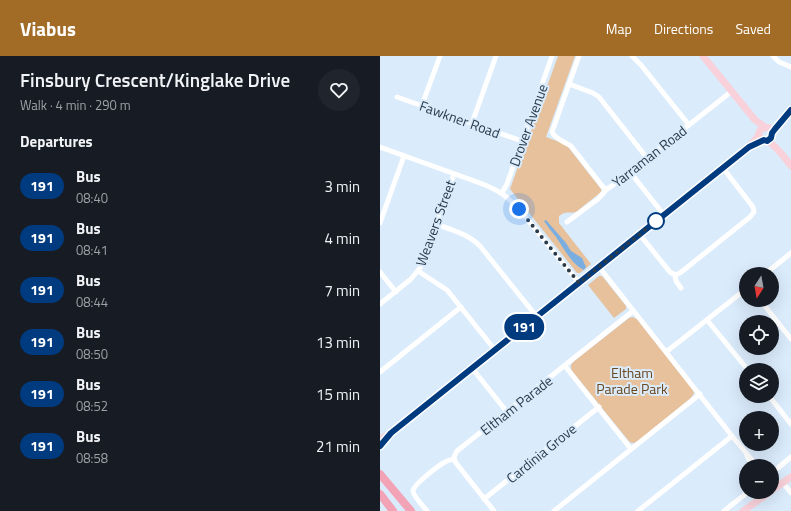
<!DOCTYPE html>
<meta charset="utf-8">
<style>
body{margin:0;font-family:"Titillium Web",sans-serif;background:#20242c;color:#f1f3f6;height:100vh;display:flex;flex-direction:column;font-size:15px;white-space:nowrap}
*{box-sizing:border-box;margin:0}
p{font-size:13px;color:#9ea1a6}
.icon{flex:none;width:22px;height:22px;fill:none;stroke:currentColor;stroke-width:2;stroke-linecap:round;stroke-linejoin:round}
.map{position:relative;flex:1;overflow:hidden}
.details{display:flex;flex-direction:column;background:#171b24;width:380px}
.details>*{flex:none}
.badge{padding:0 8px;border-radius:13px;font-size:14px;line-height:26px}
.needle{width:26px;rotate:191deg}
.buttons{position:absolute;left:359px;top:211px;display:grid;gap:8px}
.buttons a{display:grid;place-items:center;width:40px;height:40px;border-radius:50%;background:#171b24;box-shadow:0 4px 16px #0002;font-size:20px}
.you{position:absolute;width:20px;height:20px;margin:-10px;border:3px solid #fff;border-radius:50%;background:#1a73e8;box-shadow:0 0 0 6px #1a73e833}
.map>.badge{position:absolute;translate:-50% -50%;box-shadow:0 0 0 2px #fff}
h2{padding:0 20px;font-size:15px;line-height:36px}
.round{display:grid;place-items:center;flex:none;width:42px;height:42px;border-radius:21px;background:#20242c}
.summary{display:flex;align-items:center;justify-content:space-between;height:68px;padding:0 20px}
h1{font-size:19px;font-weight:600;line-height:30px}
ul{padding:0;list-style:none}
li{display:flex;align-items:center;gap:12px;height:52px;padding:0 20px}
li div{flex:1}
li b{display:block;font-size:15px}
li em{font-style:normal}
li .badge{min-width:44px;font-weight:700;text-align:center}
header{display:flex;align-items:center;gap:24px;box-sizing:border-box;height:56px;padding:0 20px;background:#a26b26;color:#fff}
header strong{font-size:19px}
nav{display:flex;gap:22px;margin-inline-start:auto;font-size:14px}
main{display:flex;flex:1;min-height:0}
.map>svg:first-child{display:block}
.green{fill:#e6c19b}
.water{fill:#7aaee0}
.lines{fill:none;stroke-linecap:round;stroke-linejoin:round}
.street{stroke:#fff;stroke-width:5}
.secondary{stroke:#f8d1da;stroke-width:7}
.primary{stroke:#f2a3b6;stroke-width:8}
.line-casing{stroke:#fff;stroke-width:9}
.line{stroke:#003b80;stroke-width:6}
.walk{stroke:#2a3b4c;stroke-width:4;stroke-dasharray:0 7.2}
.stop-dot{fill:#fff;stroke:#003b80;stroke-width:2}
.labels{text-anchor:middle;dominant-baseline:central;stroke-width:4;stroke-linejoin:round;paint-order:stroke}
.street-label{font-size:14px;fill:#2a3b4c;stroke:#daebfb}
.park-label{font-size:14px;fill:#6a471f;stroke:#daebfb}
</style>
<header>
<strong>Viabus</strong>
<nav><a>Map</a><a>Directions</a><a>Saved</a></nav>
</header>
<main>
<section class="details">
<div class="summary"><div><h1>Finsbury Crescent/Kinglake Drive</h1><p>Walk · 4 min · 290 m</p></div><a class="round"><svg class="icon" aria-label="heart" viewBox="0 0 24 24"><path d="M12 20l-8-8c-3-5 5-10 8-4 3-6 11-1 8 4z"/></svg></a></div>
<h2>Departures</h2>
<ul>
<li><span class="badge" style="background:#003b80;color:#fff">191</span><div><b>Bus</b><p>08:40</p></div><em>3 min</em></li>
<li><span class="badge" style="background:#003b80;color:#fff">191</span><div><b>Bus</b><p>08:41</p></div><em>4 min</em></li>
<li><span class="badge" style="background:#003b80;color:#fff">191</span><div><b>Bus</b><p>08:44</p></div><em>7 min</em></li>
<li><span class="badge" style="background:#003b80;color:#fff">191</span><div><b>Bus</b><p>08:50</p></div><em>13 min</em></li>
<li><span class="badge" style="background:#003b80;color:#fff">191</span><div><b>Bus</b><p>08:52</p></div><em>15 min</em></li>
<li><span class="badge" style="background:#003b80;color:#fff">191</span><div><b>Bus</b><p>08:58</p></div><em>21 min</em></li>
</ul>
</section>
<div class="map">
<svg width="411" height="455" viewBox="0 0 411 455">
<rect width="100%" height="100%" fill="#daebfb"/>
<g class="green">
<path d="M 178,0 L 195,0 L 166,81 L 182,87 L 188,91 L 221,133 L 221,136 L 196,156 C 188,158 187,154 179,160 L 179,167 L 211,208 L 200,217 L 197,217 L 130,133 Z"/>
<path d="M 219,220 L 222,220 L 246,250 L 246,253 L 234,262 L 208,229 Z"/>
<path d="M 252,261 L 257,263 L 313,334 L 314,337 L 311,342 L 257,386 C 253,388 250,387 248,384 L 192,315 C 190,311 191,309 193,306 L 249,262 Z"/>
</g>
<path class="water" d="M 166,164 L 186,187 L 191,195 L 202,202 L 206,211 L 204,214 C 192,209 183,191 176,181 C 172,176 168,171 164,165 Z"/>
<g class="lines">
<g class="street">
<path d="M 199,0 L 172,76 C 175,83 185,86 191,90 L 223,131 L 227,133"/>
<path d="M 252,0 L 261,9 L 309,69"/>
<path d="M 393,0 L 399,6 L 411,11"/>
<path d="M 189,28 L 213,37 L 219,41 L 267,102"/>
<path d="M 17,41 L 142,85"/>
<path d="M 42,49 L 60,0"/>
<path d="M 92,67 L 116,0"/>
<path d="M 0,91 L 100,127 C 118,134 126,139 139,153 L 199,227"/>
<path d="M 250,116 L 284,159"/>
<path d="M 122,137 L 127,128 L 172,0"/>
<path d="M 187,166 L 218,143 L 227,133 L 229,132 L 352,35"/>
<path d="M 0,167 L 24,100"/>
<path d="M 56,168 C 72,174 88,178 100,190 L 157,261"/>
<path d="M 260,179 L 290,216 L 295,219 L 300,217 L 370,161 L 374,156 L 373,151 L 343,112"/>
<path d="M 219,211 L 352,380 L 377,410"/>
<path d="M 38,215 L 67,234 L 115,294"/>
<path d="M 0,216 L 16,236"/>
<path d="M 385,218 L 411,197"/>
<path d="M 295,219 L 296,225 L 301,232"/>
<path d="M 380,244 L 411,283"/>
<path d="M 0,248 L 31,223 L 40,212 L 74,118"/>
<path d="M 327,264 L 368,314"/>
<path d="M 286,296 L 366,233"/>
<path d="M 185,310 L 251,393"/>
<path d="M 92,312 L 127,356"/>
<path d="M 0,316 L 81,251"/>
<path d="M 389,340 L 411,368"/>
<path d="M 367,400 L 372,410"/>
<path d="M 392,417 L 411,401"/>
<path d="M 403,427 L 411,437"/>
<path d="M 104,443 L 219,351"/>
<path d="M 47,455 C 44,451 33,440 33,435 C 33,429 59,409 65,406 C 68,404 71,404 74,403"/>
<path d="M 114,455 L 76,407 C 73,402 74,400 77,395 L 253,255"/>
<path d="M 174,455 L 320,338"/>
<path d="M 258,455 L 352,380"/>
<path d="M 344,455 L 368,436"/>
</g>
<g class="secondary">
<path d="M 323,0 L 375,64 L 385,71"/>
<path d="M 392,77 L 411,55"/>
<path d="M 387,85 L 391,82 L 392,77 L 390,72 C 383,70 375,76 380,82 C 383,85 388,85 392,88 C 399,94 405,102 411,110"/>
<path d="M 0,383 L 11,377 L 365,95 L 369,91 L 379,79"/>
<path d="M 0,390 L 8,381"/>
<path d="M 392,434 L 411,421"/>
<path d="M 363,455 L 390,436"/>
</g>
<g class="primary">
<path d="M 0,418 L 31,455"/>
<path d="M 0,438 L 13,455"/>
</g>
</g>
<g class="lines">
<defs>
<path id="line" d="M 0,390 L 11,377 L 369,91 L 384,84 L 387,85 L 391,82 L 392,77 L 395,73 L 411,54"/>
</defs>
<use href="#line" class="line-casing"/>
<use href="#line" class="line"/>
<path class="walk" d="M 139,153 L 199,227 L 276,165"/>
</g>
<circle class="stop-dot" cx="276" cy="165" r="8"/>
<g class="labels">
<g class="street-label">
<text transform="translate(80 63) rotate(20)">Fawkner Road</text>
<text transform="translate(148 69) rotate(-70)">Drover Avenue</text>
<text transform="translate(269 100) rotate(-38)">Yarraman Road</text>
<text transform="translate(55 167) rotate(-70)">Weavers Street</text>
<text transform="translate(136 349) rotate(-38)">Eltham Parade</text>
<text transform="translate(161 397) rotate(-39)">Cardinia Grove</text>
</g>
<g class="park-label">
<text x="252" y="316">Eltham<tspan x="252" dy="16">Parade Park</tspan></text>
</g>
</g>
</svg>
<div class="buttons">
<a><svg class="needle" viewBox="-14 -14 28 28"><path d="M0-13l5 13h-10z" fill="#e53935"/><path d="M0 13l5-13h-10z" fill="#9ea1a6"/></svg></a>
<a><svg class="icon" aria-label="locate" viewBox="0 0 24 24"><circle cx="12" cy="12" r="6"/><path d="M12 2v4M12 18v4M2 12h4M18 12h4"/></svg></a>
<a><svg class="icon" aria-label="layers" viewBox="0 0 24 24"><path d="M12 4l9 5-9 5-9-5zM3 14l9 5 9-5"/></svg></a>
<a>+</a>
<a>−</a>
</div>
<div class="you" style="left:139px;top:153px"></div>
<b class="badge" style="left:144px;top:271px;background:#003b80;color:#fff">191</b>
</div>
</main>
